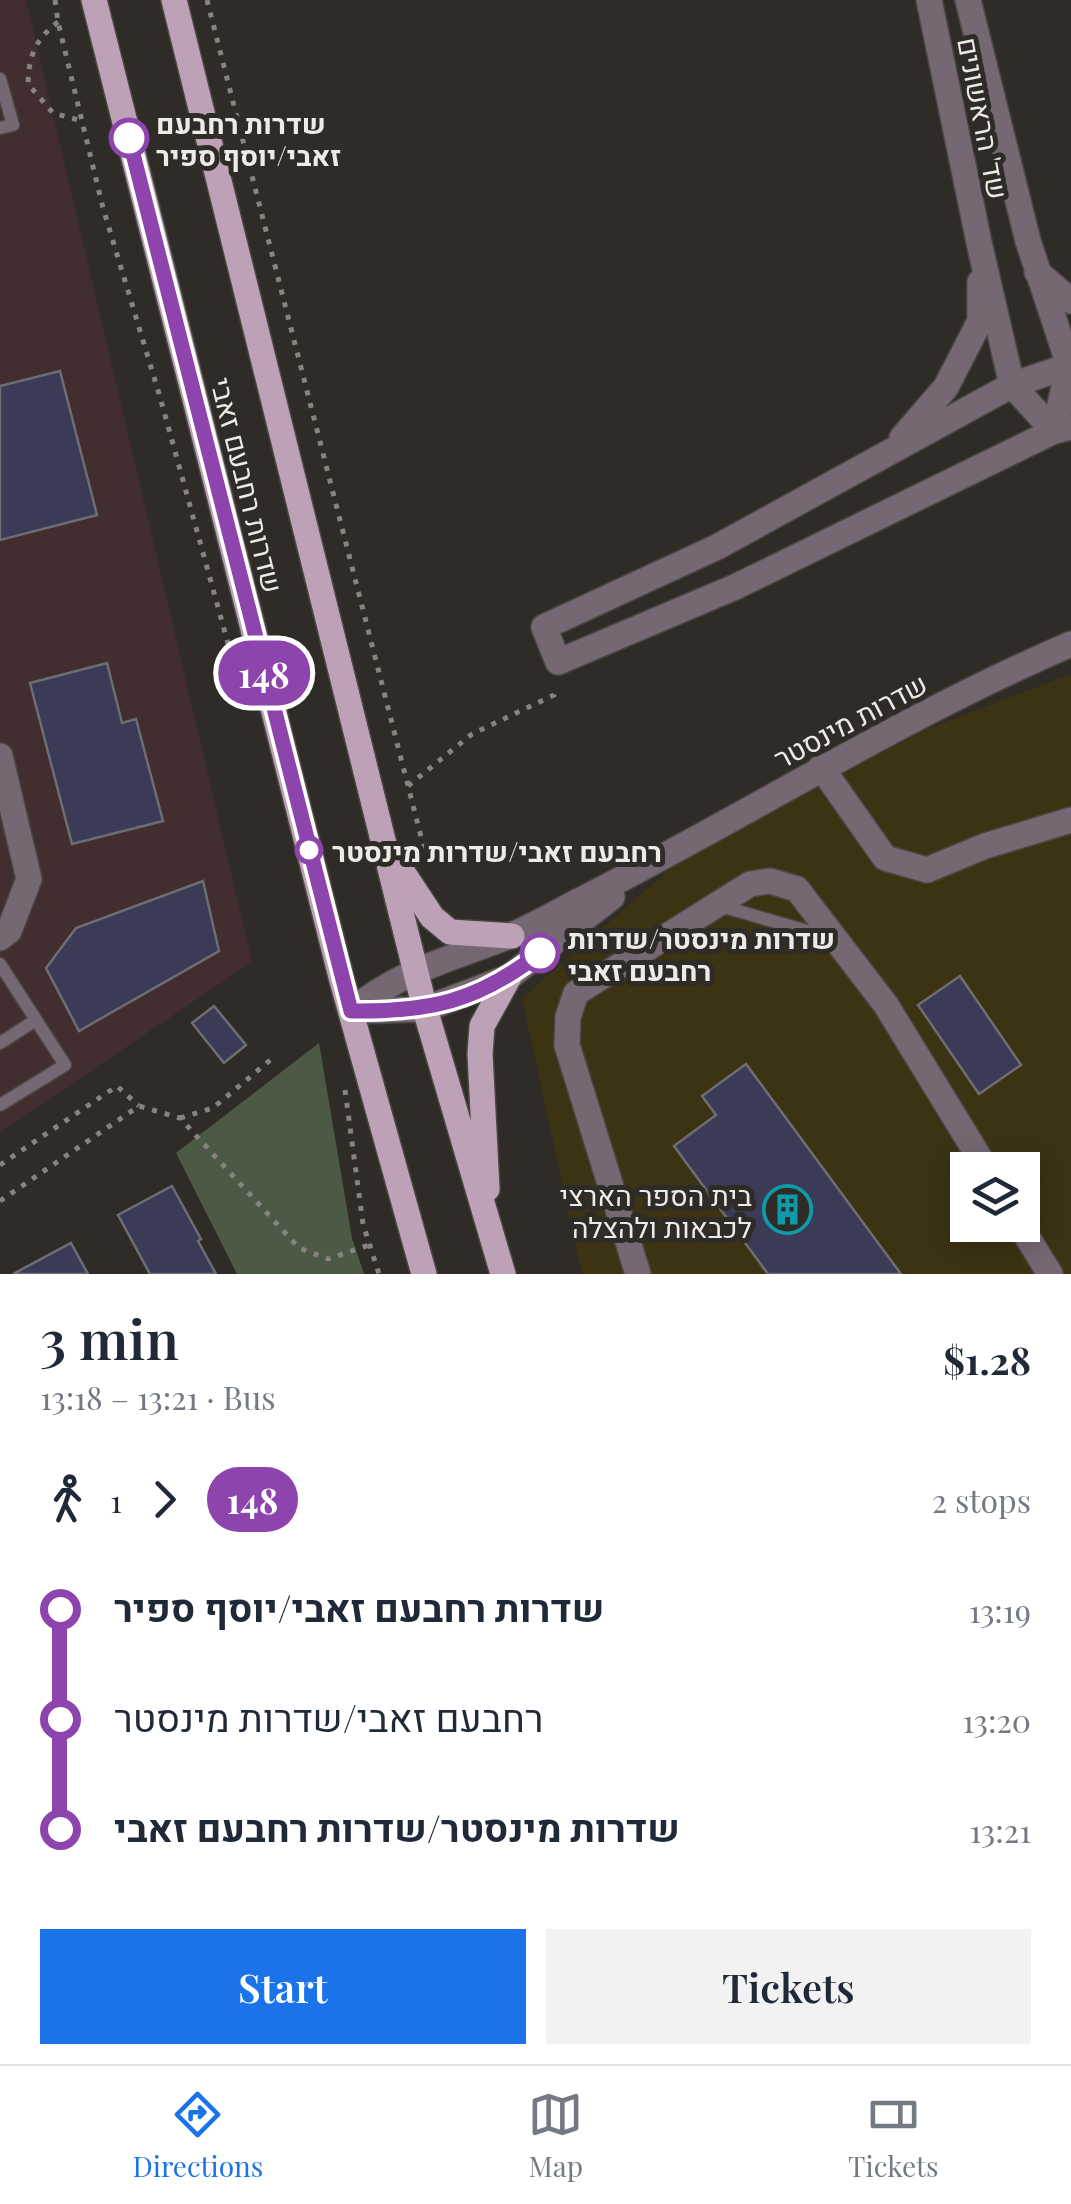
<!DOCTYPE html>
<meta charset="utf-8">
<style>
body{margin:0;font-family:"Playfair Display",Heebo,serif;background:#f2f2f3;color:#1f2937;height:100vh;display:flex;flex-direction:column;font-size:38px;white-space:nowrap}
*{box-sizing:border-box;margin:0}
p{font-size:32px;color:#747a83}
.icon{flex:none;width:55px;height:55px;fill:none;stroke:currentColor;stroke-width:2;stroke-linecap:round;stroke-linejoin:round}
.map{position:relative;height:1274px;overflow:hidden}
.side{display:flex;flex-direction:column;background:#fff;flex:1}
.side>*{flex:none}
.badge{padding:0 20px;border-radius:32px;font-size:35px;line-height:65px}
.controls{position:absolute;left:950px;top:1152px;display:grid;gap:20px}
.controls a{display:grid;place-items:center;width:90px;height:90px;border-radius:0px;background:#fff;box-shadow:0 5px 25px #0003;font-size:50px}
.map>.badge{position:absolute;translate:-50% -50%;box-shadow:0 0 0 5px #fff}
.legs{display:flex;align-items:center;gap:15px;height:110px;padding:0 40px;font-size:32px}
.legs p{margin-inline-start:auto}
.headline{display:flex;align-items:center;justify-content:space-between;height:170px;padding:0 40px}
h1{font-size:55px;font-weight:600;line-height:75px}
.cta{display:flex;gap:20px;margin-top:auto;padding:20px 40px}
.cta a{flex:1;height:115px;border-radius:0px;background:#1a73e8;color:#fff;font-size:40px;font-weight:600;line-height:115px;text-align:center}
.cta a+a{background:#f2f2f3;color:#1f2937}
ul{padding:0 40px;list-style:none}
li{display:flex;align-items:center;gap:35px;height:110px;font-size:38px}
li i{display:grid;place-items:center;width:15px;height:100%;margin:0 12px;background:currentColor}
li i::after{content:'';width:25px;height:25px;margin:-12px;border:8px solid;border-radius:50%;background:#fff}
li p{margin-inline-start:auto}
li:first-child i{background:linear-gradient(#0000 50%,currentColor 0)}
li:last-child i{background:linear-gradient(currentColor 50%,#0000 0)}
.tab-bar{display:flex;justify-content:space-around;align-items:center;height:140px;border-top:2px solid #e0e1e3;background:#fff;font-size:28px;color:#747a83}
.tab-bar a{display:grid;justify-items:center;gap:5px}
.tab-bar .selected{color:#1a73e8}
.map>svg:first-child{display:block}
.industrial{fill:#422e2e}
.green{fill:#4c5944}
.sand{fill:#3c3313;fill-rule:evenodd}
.building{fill:#3b3b57;stroke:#6d6d73;stroke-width:2.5}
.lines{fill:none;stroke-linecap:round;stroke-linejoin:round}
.service-casing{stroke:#4a4743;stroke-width:15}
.minor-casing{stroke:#4a4743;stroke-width:28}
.tertiary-casing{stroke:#4a4743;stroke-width:28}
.primary-casing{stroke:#4a4743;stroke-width:28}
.path{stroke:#868380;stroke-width:5;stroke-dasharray:5 8;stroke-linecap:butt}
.service{stroke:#756872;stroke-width:12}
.minor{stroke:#756872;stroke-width:25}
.tertiary{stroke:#756872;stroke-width:25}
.primary{stroke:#bda2b7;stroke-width:25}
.line-1-casing{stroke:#fff;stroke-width:22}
.line-1{stroke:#8e44ad;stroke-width:15}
.stop-1-dot{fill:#fff;stroke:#8e44ad;stroke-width:5}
.labels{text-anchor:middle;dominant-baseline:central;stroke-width:10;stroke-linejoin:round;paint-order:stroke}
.street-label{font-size:28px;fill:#edebe8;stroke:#2f2c28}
.stop-label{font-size:28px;font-weight:bold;fill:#edebe8;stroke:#2f2c28;text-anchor:start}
.poi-label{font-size:28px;fill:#edebe8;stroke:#2f2c28;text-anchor:end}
</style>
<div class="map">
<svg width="1071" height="1274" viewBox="0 0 1071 1274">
<rect width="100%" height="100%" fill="#2f2c28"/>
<path class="industrial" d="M 0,0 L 26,0 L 252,962 L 0,1132 Z"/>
<path class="green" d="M 319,1043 L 352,1238 L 364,1274 L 237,1274 L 176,1153 Z"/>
<path class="sand" d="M 1071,674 L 1071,1274 L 582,1274 L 522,998 L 684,857 L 925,730 ZM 968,1170 L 1022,1170 L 1022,1225 L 968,1225 Z"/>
<g class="building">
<path d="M 60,371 L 97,515 L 0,540 L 0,386 Z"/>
<path d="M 107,663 L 122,723 L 136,719 L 163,821 L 72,844 L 30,683 Z"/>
<path d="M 203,881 L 219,951 L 79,1031 L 46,968 L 76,928 Z"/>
<path d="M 960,976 L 1021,1065 L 979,1094 L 918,1005 Z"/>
<path d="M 214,1006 L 246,1045 L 224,1063 L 192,1023 Z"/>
<path d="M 746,1064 L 901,1274 L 768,1274 L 674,1146 L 716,1115 L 702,1096 Z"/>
<path d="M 172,1186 L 201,1239 L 198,1241 L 216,1274 L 150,1274 L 118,1215 Z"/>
<path d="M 71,1243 L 88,1274 L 13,1274 Z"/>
</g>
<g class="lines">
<defs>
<g id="service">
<path d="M 0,79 L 13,125 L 0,128"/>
<path d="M 717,905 L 828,937"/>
<path d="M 0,964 L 65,1065 L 0,1105"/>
<path d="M 0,1043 L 36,1020"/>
</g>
<g id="minor">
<path d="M 929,0 L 980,247 L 1012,385 L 1054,431"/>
<path d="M 968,0 L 1028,241 L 1069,365 L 1054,431"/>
<path d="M 1037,272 L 1071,301"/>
<path d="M 1071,365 L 1012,385 L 717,547 L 544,627 L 558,662 L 735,587 L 1054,431 L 1071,427"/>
<path d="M 902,438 L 946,387 L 980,321 L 980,282"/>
<path d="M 0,756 L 29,879 L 9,931 L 0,938"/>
<path d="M 821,767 L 885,858 L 927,870 L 985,846 L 1071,820"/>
<path d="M 1020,1225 L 1050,1274"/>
<path d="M 638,1274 L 567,1045 L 568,1017 L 576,993 L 750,884 L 770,881 L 797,889 L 886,1005 L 987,1170"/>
</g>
<g id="tertiary">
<path d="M 351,1011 C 402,970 448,960 507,937 C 533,927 557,912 581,900 C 746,816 901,717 1071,644"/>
<path d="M 351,1011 L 425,1009 L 509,977 L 612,897"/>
</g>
<g id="primary">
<path d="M 94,0 L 341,977 L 424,1274"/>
<path d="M 174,0 L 425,1009 L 503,1274"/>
<path d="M 399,867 L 432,917 L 450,932 L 512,936"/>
<path d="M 487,1189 L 480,1054 L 482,1026 L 509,977"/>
</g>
</defs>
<use href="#service" class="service-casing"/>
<use href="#minor" class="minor-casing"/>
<use href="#tertiary" class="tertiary-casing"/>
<use href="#primary" class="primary-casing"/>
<g class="path">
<path d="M 55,0 L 58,22 L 103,208 L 160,397 L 240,687"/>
<path d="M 207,0 L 428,864"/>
<path d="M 58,22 C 35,40 29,55 28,84 L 53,113 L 82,121"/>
<path d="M 408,786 L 472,734 L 554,695 L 555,687"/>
<path d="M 345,1090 L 363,1224 L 379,1274"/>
<path d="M 180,1118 L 213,1108 L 275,1056"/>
<path d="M 0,1165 L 117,1086 L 139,1106"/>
<path d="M 0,1201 L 139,1106 L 180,1118 L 299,1248 L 328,1259 L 369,1245"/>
</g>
<use href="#service" class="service"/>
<use href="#minor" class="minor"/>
<use href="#tertiary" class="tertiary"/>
<use href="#primary" class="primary"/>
</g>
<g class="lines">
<defs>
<path id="line-1" d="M 129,138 L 351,1011 C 429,1012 477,1002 540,953"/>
</defs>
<use href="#line-1" class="line-1-casing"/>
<use href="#line-1" class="line-1"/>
</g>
<defs>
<symbol id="building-ring" viewBox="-11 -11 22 22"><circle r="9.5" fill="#2f2c28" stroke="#0f9aa8" stroke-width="1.5"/><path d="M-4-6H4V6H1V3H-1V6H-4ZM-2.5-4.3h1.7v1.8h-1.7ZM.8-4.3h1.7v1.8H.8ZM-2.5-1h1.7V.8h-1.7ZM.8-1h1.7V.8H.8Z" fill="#0f9aa8"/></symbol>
</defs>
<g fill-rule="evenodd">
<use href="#building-ring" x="760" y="1182" width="55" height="55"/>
</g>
<g class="stop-1-dot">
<circle cx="129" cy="138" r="18"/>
<circle cx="309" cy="850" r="12"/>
<circle cx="540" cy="953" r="18"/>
</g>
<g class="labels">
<g class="street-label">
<text transform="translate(984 118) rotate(79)">שד' הראשונים</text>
<text transform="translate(248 485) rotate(76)">שדרות רחבעם זאבי</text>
<text transform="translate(850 720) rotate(-28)">שדרות מינסטר</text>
</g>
<g class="stop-label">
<text x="156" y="122">שדרות רחבעם<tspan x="156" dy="32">זאבי/יוסף ספיר</tspan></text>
<text x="332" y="850">רחבעם זאבי/שדרות מינסטר</text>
<text x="568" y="937">שדרות מינסטר/שדרות<tspan x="568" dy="32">רחבעם זאבי</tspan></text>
</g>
<g class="poi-label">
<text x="752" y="1194">בית הספר הארצי<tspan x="752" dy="32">לכבאות ולהצלה</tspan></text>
</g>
</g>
</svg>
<div class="controls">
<a><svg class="icon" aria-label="layers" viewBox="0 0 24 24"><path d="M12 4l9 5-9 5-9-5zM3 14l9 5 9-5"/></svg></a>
</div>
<b class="badge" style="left:264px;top:673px;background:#8e44ad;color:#fff">148</b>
</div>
<section class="side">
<div class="headline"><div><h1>3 min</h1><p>13:18 – 13:21 · Bus</p></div><b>$1.28</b></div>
<div class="legs"><svg class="icon" aria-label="walk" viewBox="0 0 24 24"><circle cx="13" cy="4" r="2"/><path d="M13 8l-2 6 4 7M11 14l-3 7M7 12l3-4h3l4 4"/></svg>1<svg class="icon" aria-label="forward" viewBox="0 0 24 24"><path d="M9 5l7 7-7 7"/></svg><b class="badge" style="background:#8e44ad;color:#fff">148</b><p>2 stops</p></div>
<ul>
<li><i style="color:#8e44ad"></i><b>שדרות רחבעם זאבי/יוסף ספיר</b><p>13:19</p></li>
<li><i style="color:#8e44ad"></i><span>רחבעם זאבי/שדרות מינסטר</span><p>13:20</p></li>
<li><i style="color:#8e44ad"></i><b>שדרות מינסטר/שדרות רחבעם זאבי</b><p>13:21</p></li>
</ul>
<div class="cta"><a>Start</a><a>Tickets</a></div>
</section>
<nav class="tab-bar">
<a class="selected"><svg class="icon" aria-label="directions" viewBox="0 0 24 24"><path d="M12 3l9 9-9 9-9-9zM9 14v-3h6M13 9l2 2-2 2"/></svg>Directions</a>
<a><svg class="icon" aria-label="map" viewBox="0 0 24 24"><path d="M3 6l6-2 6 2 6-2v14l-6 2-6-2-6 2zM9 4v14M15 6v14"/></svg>Map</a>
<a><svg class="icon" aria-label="tickets" viewBox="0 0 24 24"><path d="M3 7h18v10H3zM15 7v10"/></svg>Tickets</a>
</nav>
